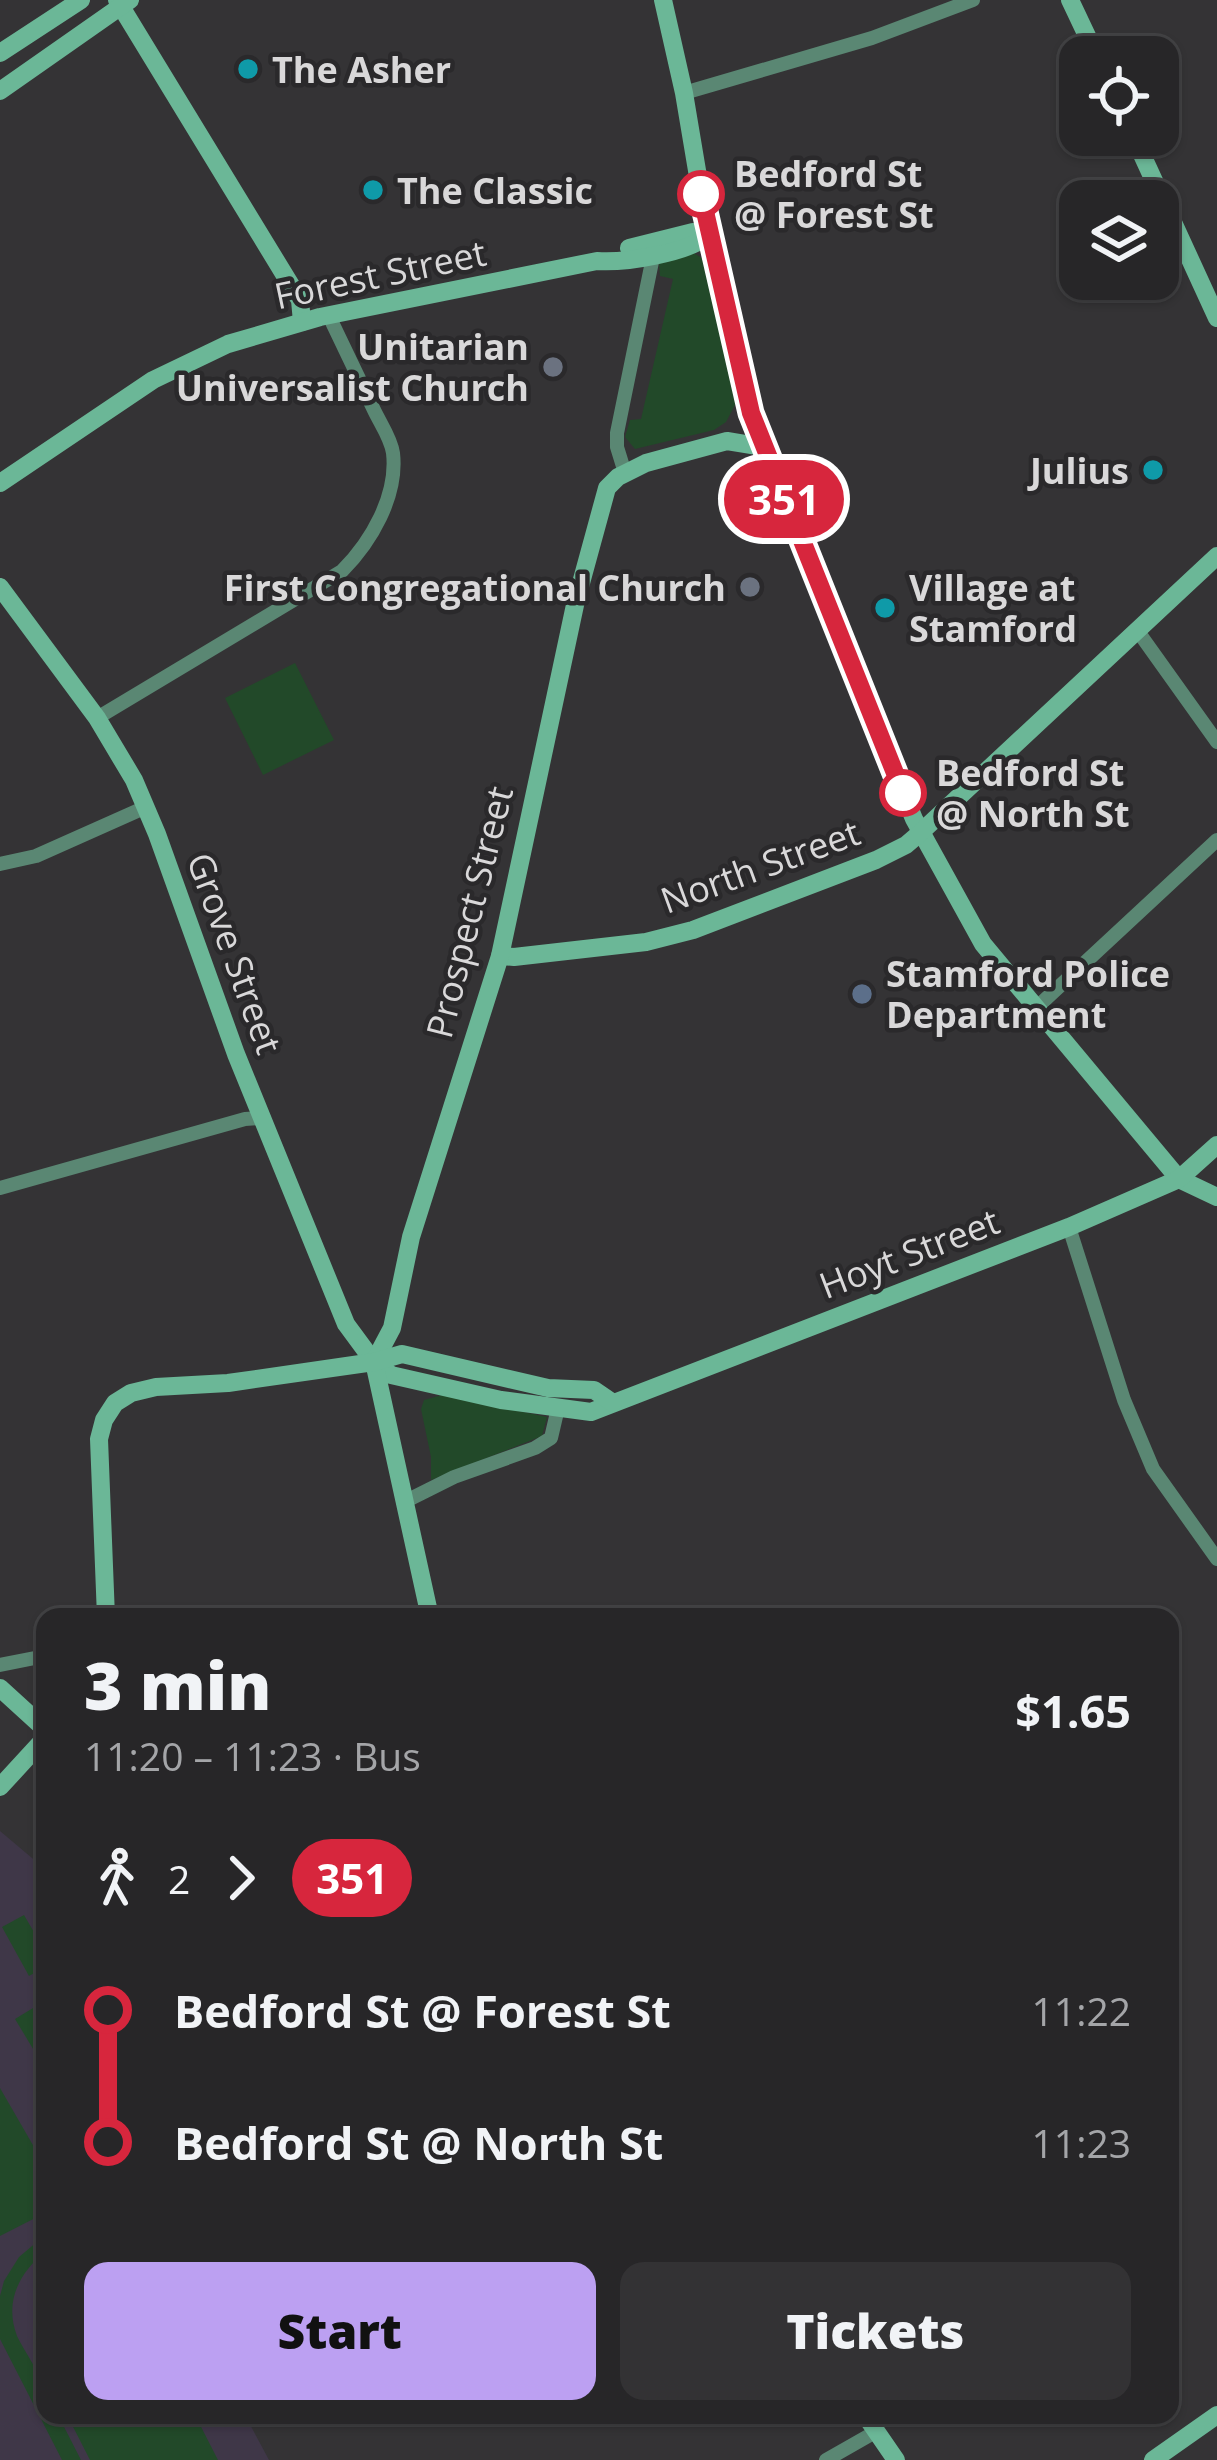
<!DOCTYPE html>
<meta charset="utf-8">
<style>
body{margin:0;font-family:"Open Sans",sans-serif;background:#333234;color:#f1f3f6;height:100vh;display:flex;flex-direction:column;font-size:45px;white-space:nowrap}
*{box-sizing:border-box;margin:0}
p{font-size:39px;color:#a4a5a8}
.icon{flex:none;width:66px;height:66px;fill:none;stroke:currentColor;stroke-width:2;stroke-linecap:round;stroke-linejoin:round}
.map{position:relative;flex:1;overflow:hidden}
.side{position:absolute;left:36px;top:1608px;width:1143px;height:816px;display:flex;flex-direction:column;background:#272628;border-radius:24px;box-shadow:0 3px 9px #0004,0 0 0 3px #434345}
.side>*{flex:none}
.badge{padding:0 24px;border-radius:39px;font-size:42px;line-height:78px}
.tools{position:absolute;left:1059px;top:36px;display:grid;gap:24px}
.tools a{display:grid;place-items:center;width:120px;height:120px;border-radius:24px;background:#272628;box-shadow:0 3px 9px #0004,0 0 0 3px #434345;font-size:60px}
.map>.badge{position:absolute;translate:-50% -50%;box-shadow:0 0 0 6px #fff}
.legs{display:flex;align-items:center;gap:18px;height:132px;padding:0 48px;font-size:39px}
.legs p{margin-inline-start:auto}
.summary{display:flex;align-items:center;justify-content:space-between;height:204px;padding:0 48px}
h1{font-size:66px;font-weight:800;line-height:90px}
.action{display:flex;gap:24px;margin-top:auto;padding:24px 48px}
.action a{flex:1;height:138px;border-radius:24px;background:#bca0f2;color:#111;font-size:48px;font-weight:800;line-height:138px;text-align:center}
.action a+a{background:#333234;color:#f1f3f6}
ul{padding:0 48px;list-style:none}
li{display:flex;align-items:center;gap:42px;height:132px;font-size:45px}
li i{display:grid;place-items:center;width:18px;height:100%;margin:0 15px;background:currentColor}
li i::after{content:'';width:30px;height:30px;margin:-15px;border:9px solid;border-radius:50%;background:#272628}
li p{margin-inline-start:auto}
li:first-child i{background:linear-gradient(#0000 50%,currentColor 0)}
li:last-child i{background:linear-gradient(currentColor 50%,#0000 0)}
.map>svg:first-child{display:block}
.education{fill:#3f3748}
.green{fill:#224929}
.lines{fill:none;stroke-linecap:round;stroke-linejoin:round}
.street{stroke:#5a8773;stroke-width:14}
.secondary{stroke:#6bb797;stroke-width:18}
.line-1-casing{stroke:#fff;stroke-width:27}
.line-1{stroke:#d7263d;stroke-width:18}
.culture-dot{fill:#0f9aa8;stroke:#2a292b;stroke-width:4.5}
.stop-1-dot{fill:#fff;stroke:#d7263d;stroke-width:6}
.worship-dot{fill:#6b7280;stroke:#2a292b;stroke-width:4.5}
.service-dot{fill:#5c6f8a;stroke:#2a292b;stroke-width:4.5}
.labels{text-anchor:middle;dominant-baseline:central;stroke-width:9;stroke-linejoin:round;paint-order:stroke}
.poi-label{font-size:36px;font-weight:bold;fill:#d9d8d9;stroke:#2a292b;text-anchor:start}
.stop-label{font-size:36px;font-weight:bold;fill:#d9d8d9;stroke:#2a292b;text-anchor:start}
.street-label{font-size:36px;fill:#d9d8d9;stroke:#2a292b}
</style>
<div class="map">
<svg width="1217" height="2460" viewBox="0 0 1217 2460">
<rect width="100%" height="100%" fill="#343335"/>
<path class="education" d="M 0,1831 L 45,1869 L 45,2415 L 245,2415 L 269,2460 L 0,2460 Z"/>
<g class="green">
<path d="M 692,252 L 702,258 L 736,403 L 726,422 L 714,430 L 635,449 L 625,437 L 630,420 L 641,419 L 673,279 L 660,276 L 659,264 L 666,257 Z"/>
<path d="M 295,663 L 334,740 L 263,775 L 225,698 Z"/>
<path d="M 442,1395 L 547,1417 L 542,1436 L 431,1480 L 431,1457 L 421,1409 L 424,1400 Z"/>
<path d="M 24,1915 L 45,1951 L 45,1967 L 29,1976 L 2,1927 Z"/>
<path d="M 38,2005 L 45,2017 L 44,2067 L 15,2019 Z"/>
<path d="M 0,2088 L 45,2166 L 45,2213 L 0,2236 Z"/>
<path d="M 45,2239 L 45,2252 C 19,2273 4,2302 17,2336 C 25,2353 38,2369 44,2387 C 46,2395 45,2406 45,2415 L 58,2415 L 81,2460 L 62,2460 L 0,2339 L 0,2296 L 4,2281 L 19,2257 L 38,2241 Z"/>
<path d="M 67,2415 L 195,2415 L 218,2460 L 90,2460 Z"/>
</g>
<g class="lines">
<g class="street">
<path d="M 684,93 L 872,38 L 973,0"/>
<path d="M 625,473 L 617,447 L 617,433 L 654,252"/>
<path d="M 1137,630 L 1217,742"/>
<path d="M 97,718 L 342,571 C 371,542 398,496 393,453 C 391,438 380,423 374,410 C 359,378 344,347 329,316"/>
<path d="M 0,864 L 36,856 L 146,807"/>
<path d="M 1035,1009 L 1217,840"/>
<path d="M 0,1188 L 245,1119 L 262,1118"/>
<path d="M 1069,1227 L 1124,1400 L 1153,1469 L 1217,1559"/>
<path d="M 404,1502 L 454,1477 L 535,1448 L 551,1438 L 558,1408"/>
<path d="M 0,1665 L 45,1656"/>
<path d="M 826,2460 L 877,2431"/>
</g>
<g class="secondary">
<path d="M 117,0 L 295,292 L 300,300 L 302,322"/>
<path d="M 663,0 L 684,93 L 708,236 L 751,413 L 914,819 L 983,944 L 1179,1179 L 1217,1197"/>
<path d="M 1070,0 L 1097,57"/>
<path d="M 0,53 L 81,0"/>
<path d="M 0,91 L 130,0"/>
<path d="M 1133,135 L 1217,318"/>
<path d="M 629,248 L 693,232 L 708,236"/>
<path d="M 0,483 L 153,380 L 228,344 L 320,317 L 597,261 C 626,263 686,253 708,236"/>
<path d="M 0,587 L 97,718 L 134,780 L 157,834 L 236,1054 L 346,1324 L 374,1362 L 391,1375 L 501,1400 L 591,1412 L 1069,1227 L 1179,1179 L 1217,1145"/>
<path d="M 500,956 L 514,957 L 646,942 L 693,930 L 876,860 L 906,845 L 920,833 L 1217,556"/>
<path d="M 374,1362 L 392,1328 L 411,1237 L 500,956 L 575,605 L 607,488 L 618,477 L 646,463 L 727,441 L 764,447"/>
<path d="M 374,1362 L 430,1617"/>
<path d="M 106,1617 L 99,1439 L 104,1420 L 115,1403 L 131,1393 L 156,1387 L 228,1383 L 374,1362 L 402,1354 L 548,1388 L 594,1390 L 613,1403"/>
<path d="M 0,1688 L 45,1729"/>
<path d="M 0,1787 L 45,1738"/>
<path d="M 865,2415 L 896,2460"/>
<path d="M 1153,2460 L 1217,2415"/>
</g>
</g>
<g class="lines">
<defs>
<path id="line-1" d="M 701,194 L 751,413 L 903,793"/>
</defs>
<use href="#line-1" class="line-1-casing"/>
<use href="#line-1" class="line-1"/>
</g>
<g class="culture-dot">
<circle cx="248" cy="69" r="12"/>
<circle cx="373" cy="190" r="12"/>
<circle cx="1153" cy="470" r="12"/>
<circle cx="885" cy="608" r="12"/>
</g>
<g class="stop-1-dot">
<circle cx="701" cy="194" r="21"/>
<circle cx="903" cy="793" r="21"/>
</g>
<g class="worship-dot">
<circle cx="553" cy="367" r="12"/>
<circle cx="750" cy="587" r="12"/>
</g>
<circle class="service-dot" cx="862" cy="994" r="12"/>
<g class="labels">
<g class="poi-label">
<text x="272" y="69">The Asher</text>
<text x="397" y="190">The Classic</text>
<text x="529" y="346" text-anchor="end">Unitarian<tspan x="529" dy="41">Universalist Church</tspan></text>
<text x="1129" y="470" text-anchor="end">Julius</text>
<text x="726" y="587" text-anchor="end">First Congregational Church</text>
<text x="909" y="587">Village at<tspan x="909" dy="41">Stamford</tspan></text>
<text x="886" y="973">Stamford Police<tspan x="886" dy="41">Department</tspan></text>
</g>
<g class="stop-label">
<text x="734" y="173">Bedford St<tspan x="734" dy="41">@ Forest St</tspan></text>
<text x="936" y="772">Bedford St<tspan x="936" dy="41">@ North St</tspan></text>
</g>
<g class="street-label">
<text transform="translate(380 274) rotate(-12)">Forest Street</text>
<text transform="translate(760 866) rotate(-20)">North Street</text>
<text transform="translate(469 912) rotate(-76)">Prospect Street</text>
<text transform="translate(235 953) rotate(70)">Grove Street</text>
<text transform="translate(909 1253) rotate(-21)">Hoyt Street</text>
</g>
</g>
</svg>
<div class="tools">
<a><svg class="icon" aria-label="locate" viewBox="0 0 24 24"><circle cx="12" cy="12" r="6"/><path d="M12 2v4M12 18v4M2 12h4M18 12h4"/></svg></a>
<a><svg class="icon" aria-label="layers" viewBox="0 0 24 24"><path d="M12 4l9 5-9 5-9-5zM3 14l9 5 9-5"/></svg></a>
</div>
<b class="badge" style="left:784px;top:499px;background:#d7263d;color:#fff">351</b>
<section class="side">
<div class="summary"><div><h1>3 min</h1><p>11:20 – 11:23 · Bus</p></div><b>$1.65</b></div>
<div class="legs"><svg class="icon" aria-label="walk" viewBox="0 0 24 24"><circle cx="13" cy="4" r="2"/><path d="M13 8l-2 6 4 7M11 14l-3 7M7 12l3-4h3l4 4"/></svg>2<svg class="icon" aria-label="forward" viewBox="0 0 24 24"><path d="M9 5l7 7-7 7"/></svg><b class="badge" style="background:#d7263d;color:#fff">351</b></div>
<ul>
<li><i style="color:#d7263d"></i><b>Bedford St @ Forest St</b><p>11:22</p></li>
<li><i style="color:#d7263d"></i><b>Bedford St @ North St</b><p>11:23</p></li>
</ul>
<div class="action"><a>Start</a><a>Tickets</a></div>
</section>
</div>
